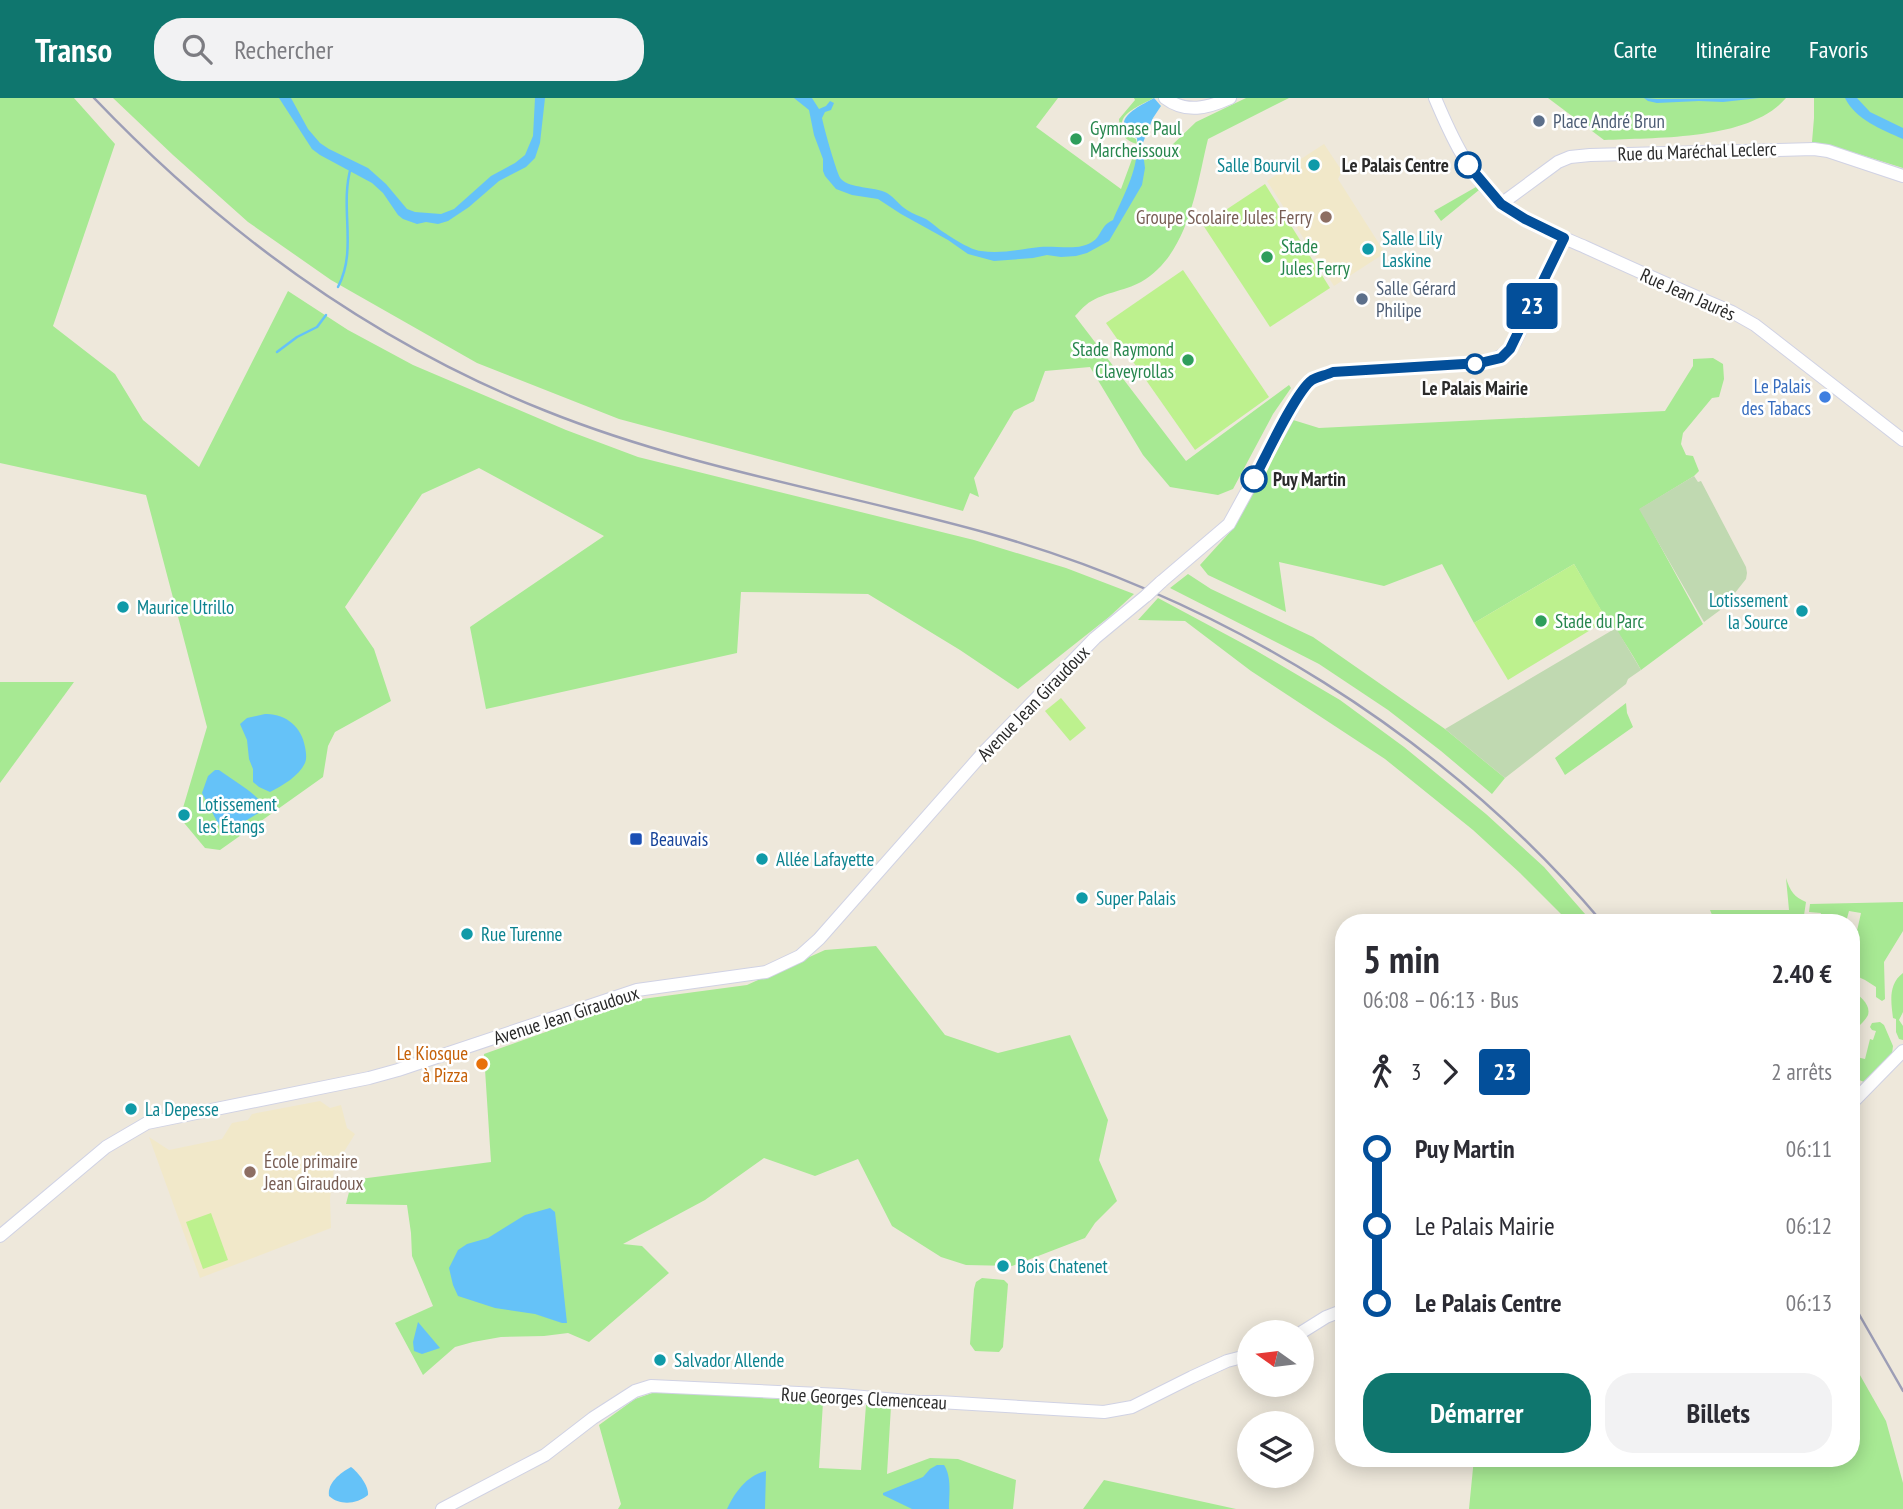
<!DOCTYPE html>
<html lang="fr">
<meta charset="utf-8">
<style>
body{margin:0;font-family:"PT Sans Narrow",sans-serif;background:#f2f2f3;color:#2b2b33;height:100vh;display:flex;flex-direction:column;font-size:26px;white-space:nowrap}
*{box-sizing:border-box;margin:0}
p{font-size:23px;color:#7c7c81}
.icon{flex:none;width:38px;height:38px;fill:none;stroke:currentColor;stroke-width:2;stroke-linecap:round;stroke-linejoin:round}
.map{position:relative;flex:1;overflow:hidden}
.drawer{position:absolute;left:1335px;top:816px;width:525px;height:553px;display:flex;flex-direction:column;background:#fff;border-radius:28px;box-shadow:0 4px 18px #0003}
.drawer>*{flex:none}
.badge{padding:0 14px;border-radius:5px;font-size:24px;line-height:46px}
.needle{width:46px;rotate:284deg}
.tools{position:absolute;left:1237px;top:1222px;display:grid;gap:14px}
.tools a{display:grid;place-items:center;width:77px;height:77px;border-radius:50%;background:#fff;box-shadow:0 4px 18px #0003;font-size:35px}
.map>.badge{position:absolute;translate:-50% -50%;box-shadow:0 0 0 4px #fff}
.legs{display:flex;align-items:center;gap:10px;height:77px;padding:0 28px;font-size:23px}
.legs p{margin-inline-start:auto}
.headline{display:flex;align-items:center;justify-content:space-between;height:119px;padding:0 28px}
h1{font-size:38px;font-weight:600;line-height:52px}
.primary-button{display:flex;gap:14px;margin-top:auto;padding:14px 28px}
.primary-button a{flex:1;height:80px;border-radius:28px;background:#0f766e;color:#fff;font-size:28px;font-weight:600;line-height:80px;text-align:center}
.primary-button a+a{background:#f2f2f3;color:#2b2b33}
ul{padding:0 28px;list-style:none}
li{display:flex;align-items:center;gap:24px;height:77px;font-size:26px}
li i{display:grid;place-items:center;width:10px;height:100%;margin:0 9px;background:currentColor}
li i::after{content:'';width:18px;height:18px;margin:-9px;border:5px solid;border-radius:50%;background:#fff}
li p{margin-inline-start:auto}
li:first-child i{background:linear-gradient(#0000 50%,currentColor 0)}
li:last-child i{background:linear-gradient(currentColor 50%,#0000 0)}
header{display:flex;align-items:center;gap:42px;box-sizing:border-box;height:98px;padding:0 35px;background:#0f766e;color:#fff}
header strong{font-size:33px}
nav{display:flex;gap:38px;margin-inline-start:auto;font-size:24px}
.search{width:490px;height:63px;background:#f2f2f3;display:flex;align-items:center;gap:18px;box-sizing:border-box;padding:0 24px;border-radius:28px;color:#7c7c81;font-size:26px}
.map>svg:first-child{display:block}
.education{fill:#f1e8c9}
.green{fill:#a7e993}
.cemetery{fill:#c0d9b1}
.pitch{fill:#bdf18e}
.water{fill:#65c2f8}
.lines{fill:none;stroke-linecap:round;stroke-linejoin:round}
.stream{stroke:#65c2f8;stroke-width:2.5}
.secondary-casing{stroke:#d0d2e4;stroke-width:14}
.secondary{stroke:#fff;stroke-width:12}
.rail{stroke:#9d9eb6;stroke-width:2.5}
.secondary-bridge-casing{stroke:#d0d2e4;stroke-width:14;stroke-linecap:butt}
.secondary-bridge{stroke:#fff;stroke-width:12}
.line-1-casing{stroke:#fff;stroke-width:16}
.line-1{stroke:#034f9a;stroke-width:10}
.service-dot{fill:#5c6f8a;stroke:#fff;stroke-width:2.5}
.leisure-dot{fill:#2e9e5b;stroke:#fff;stroke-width:2.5}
.culture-dot{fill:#0f9aa8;stroke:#fff;stroke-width:2.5}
.stop-1-dot{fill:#fff;stroke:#034f9a;stroke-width:3.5}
.education-dot{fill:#8d6e63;stroke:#fff;stroke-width:2.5}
.shop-dot{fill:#3f7fe0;stroke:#fff;stroke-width:2.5}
.transit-dot{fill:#1a4fb4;stroke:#fff;stroke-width:2.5}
.food-dot{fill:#e8710a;stroke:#fff;stroke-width:2.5}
.labels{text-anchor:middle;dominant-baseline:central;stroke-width:5;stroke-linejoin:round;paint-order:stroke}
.service-label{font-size:19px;fill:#4e5e75;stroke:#fff;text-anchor:start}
.leisure-label{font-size:19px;fill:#27864d;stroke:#fff;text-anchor:start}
.street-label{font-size:19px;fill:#2a2a2a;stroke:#fff}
.culture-label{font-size:19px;fill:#0d838f;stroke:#fff;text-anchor:start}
.stop-label{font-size:19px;font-weight:bold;fill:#2a2a2a;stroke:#fff;text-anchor:end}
.education-label{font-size:19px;fill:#785e54;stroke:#fff;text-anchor:end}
.shop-label{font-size:19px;fill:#366cbe;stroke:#fff;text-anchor:end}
.transit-label{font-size:19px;fill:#164399;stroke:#fff;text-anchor:start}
.food-label{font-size:19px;fill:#c56008;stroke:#fff;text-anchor:end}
</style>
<header>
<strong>Transo</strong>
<div class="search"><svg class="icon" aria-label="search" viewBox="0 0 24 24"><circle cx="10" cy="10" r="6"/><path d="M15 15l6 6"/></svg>Rechercher</div>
<nav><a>Carte</a><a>Itinéraire</a><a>Favoris</a></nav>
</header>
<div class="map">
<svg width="1903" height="1411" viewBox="0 0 1903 1411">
<rect width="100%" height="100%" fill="#eee8db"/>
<g class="education">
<path d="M 1324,46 L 1342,73 L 1338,81 L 1385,155 L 1334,188 L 1267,83 Z"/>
<path d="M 320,1003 L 330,1010 L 341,1007 L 347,1030 L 355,1036 L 334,1070 L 330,1101 L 331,1130 L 200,1180 L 149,1039 L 169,1052 L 222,1041 L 232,1025 L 248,1022 L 252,1016 Z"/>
</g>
<g class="green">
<path d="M 0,0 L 74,0 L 115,46 L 53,228 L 115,276 L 143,322 L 199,369 L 288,193 L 348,232 L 413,267 L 566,332 L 638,359 L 974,442 L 1066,470 L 1134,496 L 1109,519 L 1018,591 L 960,552 L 868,496 L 741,494 L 737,555 L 486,611 L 470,529 L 604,438 L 479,370 L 422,396 L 345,509 L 374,551 L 391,603 L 335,634 L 328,648 L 323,679 L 220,752 L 205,750 L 180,720 L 207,629 L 146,397 L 0,365 Z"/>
<path d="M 113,0 L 1058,0 L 1036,29 L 1121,91 L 1135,53 L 1152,54 L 1171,48 L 1196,24 L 1246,0 L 1289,0 L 1208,41 C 1196,90 1189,156 1141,184 C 1125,193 1100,195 1086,207 C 1082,210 1078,215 1075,218 L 1186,363 L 1289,287 L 1291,290 L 1273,316 L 1233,391 L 1218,397 L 1170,389 L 1143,357 L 1090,269 L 1045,273 L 1034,303 L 1014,313 L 974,380 L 979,399 L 970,395 L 963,413 L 619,321 L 477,265 L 331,182 L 248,124 L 173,57 Z"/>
<path d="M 1134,0 L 1154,0 C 1137,9 1103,22 1136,41 L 1137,46 C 1124,43 1119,33 1119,21 L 1135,2 Z"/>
<path d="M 1548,0 L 1786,0 C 1749,43 1656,39 1604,42 Z"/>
<path d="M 1814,0 L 1903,0 L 1903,70 L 1842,51 L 1812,44 L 1814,20 Z"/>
<path d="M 1476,89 L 1479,92 L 1441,123 L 1434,113 Z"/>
<path d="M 1713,260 L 1723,266 L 1724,281 L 1719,299 L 1712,300 L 1683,335 L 1681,346 L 1686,357 L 1693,358 L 1699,373 L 1694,378 L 1640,411 L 1703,526 L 1641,572 C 1631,554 1621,538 1608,522 C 1595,505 1585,484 1574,466 L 1474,525 L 1442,466 L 1384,488 L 1279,464 L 1286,514 L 1208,477 L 1200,467 L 1230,434 L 1290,321 L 1319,330 L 1665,313 L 1693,268 L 1693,261 Z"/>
<path d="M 1188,476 L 1211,491 L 1313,539 L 1445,631 L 1505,680 L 1492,696 L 1441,653 L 1388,612 L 1319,566 L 1170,490 Z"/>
<path d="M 1158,500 L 1255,552 L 1340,602 L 1404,649 L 1486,716 L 1544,769 L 1592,824 L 1569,824 L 1520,775 L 1473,732 L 1385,661 L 1251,573 L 1185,523 L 1138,522 Z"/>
<path d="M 0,584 L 74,584 L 0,685 Z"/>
<path d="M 1626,605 L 1627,615 L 1633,629 L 1565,677 L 1555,660 Z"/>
<path d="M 1786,780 C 1790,793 1794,799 1806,804 L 1803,824 L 1782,819 L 1780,824 L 1750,824 L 1751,819 L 1738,816 L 1736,824 L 1715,824 L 1710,812 L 1789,812 Z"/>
<path d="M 1903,804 L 1903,833 L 1884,864 L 1885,901 L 1882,903 L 1876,899 L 1876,889 L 1865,882 L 1852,876 L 1852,855 L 1861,815 L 1849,813 L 1846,824 L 1832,821 L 1831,824 L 1819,824 L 1821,815 L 1809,814 L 1810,806 Z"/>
<path d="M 876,848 L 945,937 L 998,955 L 1070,937 L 1108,1022 L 1099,1062 L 1117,1103 L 1095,1125 L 1085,1140 L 1012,1168 L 966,1167 L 941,1159 L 892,1128 L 858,1061 L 815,1078 L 764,1060 L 705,1102 L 623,1146 L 642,1148 L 669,1175 L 589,1244 L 568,1235 L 544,1238 L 501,1239 L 473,1244 L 455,1249 L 423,1277 L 395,1225 L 433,1208 L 412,1158 L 411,1135 L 407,1107 L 346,1106 L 352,1082 L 491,1064 L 484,956 L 635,902 L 747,887 L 825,852 Z"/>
<path d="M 1903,875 L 1903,914 L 1899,922 L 1903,928 L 1903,942 L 1899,941 L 1896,934 L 1896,921 L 1893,920 C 1891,904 1888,886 1903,875 Z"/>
<path d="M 1852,894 C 1860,897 1871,907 1868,917 C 1866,921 1863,924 1860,927 L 1852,926 Z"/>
<path d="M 1880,924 L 1884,927 L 1893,948 L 1892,956 L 1864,984 L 1852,979 L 1852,958 L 1865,961 L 1870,941 L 1873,942 L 1876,933 L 1872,932 L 1870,929 L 1872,925 Z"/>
<path d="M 982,1180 L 1004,1182 L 1008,1186 L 1003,1249 L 999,1254 L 975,1253 L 970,1246 L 974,1191 L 976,1184 Z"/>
<path d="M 1852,1263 L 1886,1323 L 1903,1385 L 1903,1411 L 1469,1411 L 1474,1360 L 1852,1360 Z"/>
<path d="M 658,1293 L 823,1304 L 819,1370 L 861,1372 L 866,1307 L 891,1308 L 887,1376 L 930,1360 L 958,1361 L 1016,1382 L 1013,1411 L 618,1411 L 621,1406 L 599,1327 L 635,1301 Z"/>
<path d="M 1104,1382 L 1236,1411 L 1083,1411 Z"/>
</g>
<g class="cemetery">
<path d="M 1694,378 L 1698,384 L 1701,383 L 1746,469 L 1747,475 L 1746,481 L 1723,510 L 1704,524 L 1639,411 Z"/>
<path d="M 1616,530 L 1641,572 L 1628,581 L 1626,586 L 1505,680 L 1445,631 Z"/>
</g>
<g class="pitch">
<path d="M 1265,86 L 1330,190 L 1270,229 L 1203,127 Z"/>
<path d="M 1183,172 L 1269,299 L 1195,352 L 1106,225 Z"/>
<path d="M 1574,466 L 1607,522 L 1508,582 L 1474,525 Z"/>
<path d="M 1061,600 L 1086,630 L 1070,643 L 1045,613 Z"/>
<path d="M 211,1115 L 228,1162 L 203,1171 L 186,1124 Z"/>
</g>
<g class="water">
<path d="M 279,0 L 291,0 L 308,31 L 320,45 L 329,51 L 368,70 L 386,86 L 407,111 L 415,114 L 441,116 L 454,111 L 491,78 L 515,65 L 525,57 L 533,38 L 535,0 L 545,0 L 540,45 L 535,60 L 526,69 L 499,83 L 469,109 L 448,123 L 438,126 L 426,124 L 417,126 L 403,121 L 398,117 L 383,95 L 372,85 L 320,57 L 312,51 Z"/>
<path d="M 794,0 L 812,0 L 819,11 L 826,8 L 830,3 L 834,5 L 831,12 L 825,14 L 822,20 C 824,30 837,77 841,81 C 851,91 873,88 887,95 C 895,100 899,107 907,112 C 913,116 920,118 926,121 C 931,124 935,128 939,131 C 949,138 970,152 981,153 C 1002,156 1020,151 1040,149 C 1053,148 1072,151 1082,148 C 1104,143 1097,129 1113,122 C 1124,96 1140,69 1137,40 C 1106,23 1138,9 1154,0 L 1161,8 L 1153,20 L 1142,47 L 1145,70 L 1142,87 L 1109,143 L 1087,155 L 1076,158 L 1061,159 L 1047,157 L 1033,160 L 994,163 L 968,156 L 948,142 L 901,116 L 878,101 L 852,97 L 836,91 L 825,78 L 823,73 L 823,61 L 814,37 L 809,12 Z"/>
<path d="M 1644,0 L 1657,1 L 1759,0 L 1723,4 L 1699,3 L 1657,5 L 1648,3 Z"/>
<path d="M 1845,0 L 1857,0 L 1870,14 L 1903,30 L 1903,41 C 1881,31 1856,22 1845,0 Z"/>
<path d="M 265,616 C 285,615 302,629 305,649 C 306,654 307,660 305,665 C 299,678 282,688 270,694 L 259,689 L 253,684 L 253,671 L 249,661 L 247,642 L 240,626 L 247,620 Z"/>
<path d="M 215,672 L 219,672 C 234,683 251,692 263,706 L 262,711 L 260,714 L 229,733 L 221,731 L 202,695 L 208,678 Z"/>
<path d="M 550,1110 L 555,1114 L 567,1225 L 562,1225 L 535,1216 L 495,1210 L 458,1198 L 453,1187 L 449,1170 L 458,1152 L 467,1146 L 488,1140 L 525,1117 Z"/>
<path d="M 418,1224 L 440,1250 L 422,1256 L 414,1253 L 413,1244 Z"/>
<path d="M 937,1367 L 944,1367 C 952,1379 949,1397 949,1411 L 912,1411 L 883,1397 L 883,1395 L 923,1379 L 930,1371 Z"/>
<path d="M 351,1369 C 358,1374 369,1388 368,1397 C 357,1406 340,1408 329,1398 C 327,1385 340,1375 351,1369 Z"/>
<path d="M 766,1373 L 765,1411 L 727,1411 C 734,1395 748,1376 766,1373 Z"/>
</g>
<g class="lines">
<g class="stream">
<path d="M 338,189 C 358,151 339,110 351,69"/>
<path d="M 277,254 L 297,239 L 317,229 L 326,217"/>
</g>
<defs>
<g id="secondary">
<path d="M 1165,0 C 1186,16 1208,10 1230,0"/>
<path d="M 1435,0 C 1451,38 1468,75 1499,104 C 1519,123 1560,138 1585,149 C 1633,171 1682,193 1732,214 L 1755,227 L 1903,342"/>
<path d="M 1501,106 L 1558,64 L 1570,59 L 1590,57 L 1814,51 L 1828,53 L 1903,78"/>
<path d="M 1161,484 L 1229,426 L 1303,291 L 1312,282 L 1333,274 L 1480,265 C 1496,261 1506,258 1515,244 L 1564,140"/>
<path d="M 1852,1005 L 1903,953"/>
<path d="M 0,1138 L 106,1049 L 147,1025 L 369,980 L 398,972 L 637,892 L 766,874 L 800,858 L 819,841 L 984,654 L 1095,540 L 1147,497"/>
<path d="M 1302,1234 L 1326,1219 L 1344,1212"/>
<path d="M 442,1411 L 545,1357 L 593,1320 L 635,1293 L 651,1288 L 841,1297 L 919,1304 L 939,1304 L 1104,1314 L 1132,1309 L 1192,1279 L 1227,1263 L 1250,1257"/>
</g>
</defs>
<use href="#secondary" class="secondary-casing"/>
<use href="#secondary" class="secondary"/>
<g class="rail">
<path d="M 94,0 C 223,135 372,244 546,313 C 688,370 840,394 987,435 C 1224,502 1442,636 1602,824"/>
<path d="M 1852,1204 L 1903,1293"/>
</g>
<defs>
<path id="secondary-bridge" d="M 1147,497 L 1161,484"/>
</defs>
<use href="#secondary-bridge" class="secondary-bridge-casing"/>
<use href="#secondary-bridge" class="secondary-bridge"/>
</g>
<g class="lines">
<defs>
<path id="line-1" d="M 1254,381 C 1265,360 1296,293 1312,282 C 1318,279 1326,277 1333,274 L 1480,265 L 1501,260 L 1510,251 L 1564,140 L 1525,121 L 1501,106 L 1468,67"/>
</defs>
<use href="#line-1" class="line-1-casing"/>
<use href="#line-1" class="line-1"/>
</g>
<g class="service-dot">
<circle cx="1539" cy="23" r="7"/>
<circle cx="1362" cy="201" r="7"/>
</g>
<g class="leisure-dot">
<circle cx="1076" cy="41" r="7"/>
<circle cx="1267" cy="159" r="7"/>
<circle cx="1188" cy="262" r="7"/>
<circle cx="1541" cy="523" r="7"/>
</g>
<g class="culture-dot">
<circle cx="1314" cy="67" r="7"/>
<circle cx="1368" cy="151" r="7"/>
<circle cx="123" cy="509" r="7"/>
<circle cx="1802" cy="513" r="7"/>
<circle cx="184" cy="717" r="7"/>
<circle cx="762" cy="761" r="7"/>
<circle cx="1082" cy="800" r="7"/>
<circle cx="467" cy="836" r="7"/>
<circle cx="131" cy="1011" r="7"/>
<circle cx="1003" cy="1168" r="7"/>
<circle cx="660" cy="1262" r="7"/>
</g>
<g class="stop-1-dot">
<circle cx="1468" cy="67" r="12"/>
<circle cx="1475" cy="266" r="9"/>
<circle cx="1254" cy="381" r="12"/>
</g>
<g class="education-dot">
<circle cx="1326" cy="119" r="7"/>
<circle cx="250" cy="1074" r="7"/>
</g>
<circle class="shop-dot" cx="1825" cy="299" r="7"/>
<rect class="transit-dot" x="629" y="734" width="14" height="14" rx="3.5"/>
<circle class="food-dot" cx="482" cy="966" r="7"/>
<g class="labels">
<g class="service-label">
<text x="1553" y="23">Place André Brun</text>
<text x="1376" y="190">Salle Gérard<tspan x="1376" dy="22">Philipe</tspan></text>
</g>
<g class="leisure-label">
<text x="1090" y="30">Gymnase Paul<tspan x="1090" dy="22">Marcheissoux</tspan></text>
<text x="1281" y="148">Stade<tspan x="1281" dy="22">Jules Ferry</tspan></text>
<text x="1174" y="251" text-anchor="end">Stade Raymond<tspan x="1174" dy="22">Claveyrollas</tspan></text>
<text x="1555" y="523">Stade du Parc</text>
</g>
<g class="street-label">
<text transform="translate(1697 53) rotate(-2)">Rue du Maréchal Leclerc</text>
<text transform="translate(1688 196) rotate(24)">Rue Jean Jaurès</text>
<text transform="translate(1033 605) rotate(-46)">Avenue Jean Giraudoux</text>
<text transform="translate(566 917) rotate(-18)">Avenue Jean Giraudoux</text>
<text transform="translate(864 1300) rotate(3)">Rue Georges Clemenceau</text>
</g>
<g class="culture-label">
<text x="1300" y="67" text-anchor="end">Salle Bourvil</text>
<text x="1382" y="140">Salle Lily<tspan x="1382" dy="22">Laskine</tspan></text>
<text x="1788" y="502" text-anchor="end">Lotissement<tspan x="1788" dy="22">la Source</tspan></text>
<text x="137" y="509">Maurice Utrillo</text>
<text x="198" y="706">Lotissement<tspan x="198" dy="22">les Étangs</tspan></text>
<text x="776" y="761">Allée Lafayette</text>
<text x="1096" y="800">Super Palais</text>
<text x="481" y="836">Rue Turenne</text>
<text x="145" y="1011">La Depesse</text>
<text x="1017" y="1168">Bois Chatenet</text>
<text x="674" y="1262">Salvador Allende</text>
</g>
<g class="stop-label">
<text x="1449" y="67">Le Palais Centre</text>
<text x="1475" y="290" text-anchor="middle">Le Palais Mairie</text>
<text x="1273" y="381" text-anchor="start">Puy Martin</text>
</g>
<g class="education-label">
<text x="1312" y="119">Groupe Scolaire Jules Ferry</text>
<text x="264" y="1063" text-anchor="start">École primaire<tspan x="264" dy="22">Jean Giraudoux</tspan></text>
</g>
<g class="shop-label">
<text x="1811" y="288">Le Palais<tspan x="1811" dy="22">des Tabacs</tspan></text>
</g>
<g class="transit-label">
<text x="650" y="741">Beauvais</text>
</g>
<g class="food-label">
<text x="468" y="955">Le Kiosque<tspan x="468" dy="22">à Pizza</tspan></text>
</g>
</g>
</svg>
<div class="tools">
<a><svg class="needle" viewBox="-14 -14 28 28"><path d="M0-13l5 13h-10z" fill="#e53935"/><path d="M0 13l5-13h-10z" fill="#7c7c81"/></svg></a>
<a><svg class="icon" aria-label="layers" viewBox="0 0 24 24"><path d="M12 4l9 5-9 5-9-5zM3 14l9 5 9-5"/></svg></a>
</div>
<b class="badge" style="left:1532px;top:208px;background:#034f9a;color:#fff">23</b>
<section class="drawer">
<div class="headline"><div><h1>5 min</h1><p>06:08 – 06:13 · Bus</p></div><b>2.40 €</b></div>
<div class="legs"><svg class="icon" aria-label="walk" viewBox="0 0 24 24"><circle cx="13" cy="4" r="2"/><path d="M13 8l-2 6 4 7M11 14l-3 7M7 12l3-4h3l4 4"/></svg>3<svg class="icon" aria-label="forward" viewBox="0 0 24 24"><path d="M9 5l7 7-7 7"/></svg><b class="badge" style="background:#034f9a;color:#fff">23</b><p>2 arrêts</p></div>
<ul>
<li><i style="color:#034f9a"></i><b>Puy Martin</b><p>06:11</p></li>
<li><i style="color:#034f9a"></i><span>Le Palais Mairie</span><p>06:12</p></li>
<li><i style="color:#034f9a"></i><b>Le Palais Centre</b><p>06:13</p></li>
</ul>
<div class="primary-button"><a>Démarrer</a><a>Billets</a></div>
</section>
</div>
